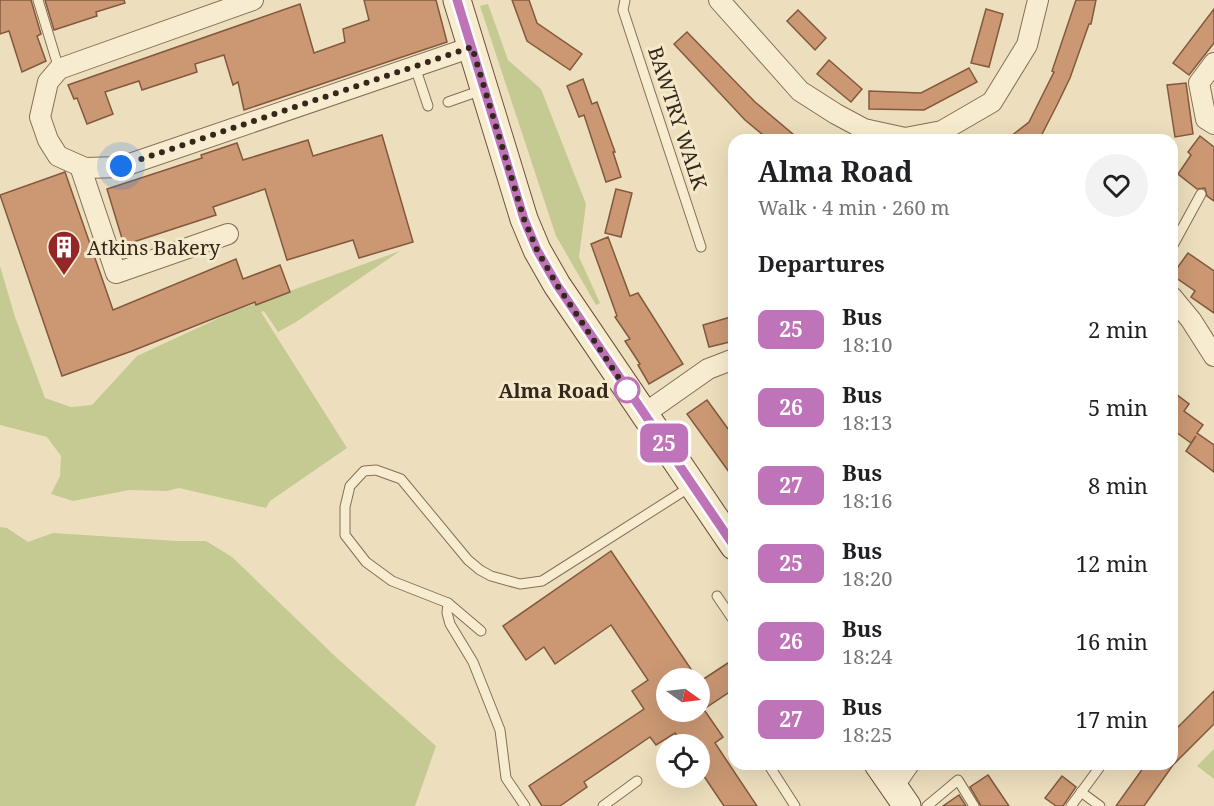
<!DOCTYPE html>
<meta charset="utf-8">
<style>
body{margin:0;font-family:"Noto Serif",serif;background:#f2f2f2;color:#202124;height:100vh;display:flex;flex-direction:column;font-size:22px;white-space:nowrap}
*{box-sizing:border-box;margin:0}
p{font-size:20px;color:#757577}
.icon{flex:none;width:33px;height:33px;fill:none;stroke:currentColor;stroke-width:2;stroke-linecap:round;stroke-linejoin:round}
.map{position:relative;flex:1;overflow:hidden}
.panel{position:absolute;left:728px;top:134px;width:450px;height:636px;display:flex;flex-direction:column;background:#fff;border-radius:18px;box-shadow:0 6px 24px #0002}
.panel>*{flex:none}
.badge{padding:0 12px;border-radius:9px;font-size:21px;line-height:39px}
.needle{width:39px;rotate:104deg}
.buttons{position:absolute;left:656px;top:668px;display:grid;gap:12px}
.buttons a{display:grid;place-items:center;width:54px;height:54px;border-radius:50%;background:#fff;box-shadow:0 6px 24px #0002;font-size:30px}
.you{position:absolute;width:30px;height:30px;margin:-15px;border:4px solid #fff;border-radius:50%;background:#1a73e8;box-shadow:0 0 0 9px #1a73e833}
.map>.badge{position:absolute;translate:-50% -50%;box-shadow:0 0 0 3px #fff}
h2{padding:0 30px;font-size:22px;line-height:54px}
.round{display:grid;place-items:center;flex:none;width:63px;height:63px;border-radius:32px;background:#f2f2f2}
.headline{display:flex;align-items:center;justify-content:space-between;height:102px;padding:0 30px}
h1{font-size:28px;font-weight:700;line-height:45px}
ul{padding:0;list-style:none}
li{display:flex;align-items:center;gap:18px;height:78px;padding:0 30px}
li div{flex:1}
li b{display:block;font-size:22px}
li em{font-style:normal}
li .badge{min-width:66px;font-weight:700;text-align:center}
.map>svg:first-child{display:block}
.green{fill:#c4ca92}
.building{fill:#cb9873;stroke:#83593d;stroke-width:1.5}
.lines{fill:none;stroke-linecap:round;stroke-linejoin:round}
.lane-casing{stroke:#856f56;stroke-width:11}
.street-casing{stroke:#856f56;stroke-width:22}
.secondary-casing{stroke:#66503a;stroke-width:29}
.lane{stroke:#f8ecd0;stroke-width:9}
.street{stroke:#f8ecd0;stroke-width:20}
.secondary{stroke:#f8ecd0;stroke-width:27}
.line-casing{stroke:#fff;stroke-width:14}
.line{stroke:#bf73b8;stroke-width:9}
.walk{stroke:#34271b;stroke-width:6;stroke-dasharray:0 10.8}
.stop-dot{fill:#fff;stroke:#bf73b8;stroke-width:3}
.labels{text-anchor:middle;dominant-baseline:central;stroke-width:6;stroke-linejoin:round;paint-order:stroke}
.street-label{font-size:20px;fill:#34271b;stroke:#f5e9cc}
.poi-label{font-size:20px;fill:#34271b;stroke:#f5e9cc;text-anchor:start}
.stop-label{font-size:20px;font-weight:bold;fill:#34271b;stroke:#f5e9cc;text-anchor:end}
</style>
<div class="map">
<svg width="1214" height="806" viewBox="0 0 1214 806">
<rect width="100%" height="100%" fill="#eddfbd"/>
<g class="green">
<path d="M 488,4 L 508,60 L 541,89 L 586,204 L 579,257 L 600,303 L 596,305 L 556,236 L 480,6 Z"/>
<path d="M 400,251 L 296,322 L 278,332 L 264,311 L 261,312 L 347,448 L 270,501 L 266,508 L 179,488 L 167,491 L 129,490 L 73,501 L 51,494 L 60,476 L 61,456 L 47,437 L 0,425 L 0,266 L 15,317 L 45,398 L 71,407 L 92,405 L 137,356 L 232,312 Z"/>
<path d="M 0,527 L 7,528 L 28,542 L 53,533 L 177,541 L 206,541 L 232,557 L 338,659 L 436,746 L 415,806 L 0,806 Z"/>
<path d="M 1214,749 L 1214,779 L 1197,766 Z"/>
</g>
<g class="building">
<path d="M 0,0 L 31,0 L 41,34 L 37,36 L 46,61 L 22,72 L 9,31 L 0,34 Z"/>
<path d="M 45,0 L 124,0 L 125,3 L 96,12 L 97,16 L 54,30 Z"/>
<path d="M 364,0 L 436,0 L 447,42 L 244,110 L 238,82 L 233,85 L 224,55 L 195,64 L 197,72 L 142,90 L 139,81 L 105,92 L 113,114 L 87,124 L 77,98 L 74,99 L 68,85 L 300,4 L 314,53 L 345,42 L 343,29 L 369,20 Z"/>
<path d="M 512,0 L 529,0 L 537,23 L 582,54 L 570,70 L 527,41 Z"/>
<path d="M 1076,0 L 1096,0 L 1091,24 L 1089,24 L 1070,78 L 1057,105 L 1039,140 L 1006,140 L 1029,122 L 1054,72 L 1052,71 Z"/>
<path d="M 986,9 L 1003,14 L 989,67 L 971,63 Z"/>
<path d="M 1214,9 L 1214,43 L 1189,75 L 1173,63 Z"/>
<path d="M 798,10 L 826,38 L 815,50 L 787,21 Z"/>
<path d="M 687,32 L 755,102 L 800,140 L 769,140 L 745,120 L 674,44 Z"/>
<path d="M 829,60 L 862,89 L 851,102 L 817,74 Z"/>
<path d="M 969,68 L 977,82 L 924,110 L 869,109 L 869,91 L 921,93 Z"/>
<path d="M 583,79 L 592,104 L 597,102 L 615,152 L 613,152 L 621,177 L 606,182 L 584,115 L 579,117 L 567,86 Z"/>
<path d="M 1186,83 L 1193,134 L 1175,137 L 1167,85 Z"/>
<path d="M 382,135 L 413,242 L 359,258 L 353,240 L 287,260 L 265,189 L 213,207 L 216,215 L 124,245 L 107,189 L 202,158 L 201,155 L 237,143 L 243,160 L 308,140 L 313,156 Z"/>
<path d="M 1200,136 L 1214,147 L 1214,201 L 1207,196 L 1205,188 L 1197,189 L 1178,174 L 1191,155 L 1188,152 Z"/>
<path d="M 65,172 L 113,310 L 236,259 L 243,279 L 280,265 L 290,292 L 256,305 L 255,302 L 132,351 L 62,376 L 0,195 Z"/>
<path d="M 616,189 L 632,193 L 621,237 L 605,233 Z"/>
<path d="M 608,237 L 630,296 L 638,293 L 683,364 L 649,384 L 638,365 L 640,364 L 625,341 L 630,339 L 615,317 L 617,316 L 591,244 Z"/>
<path d="M 1188,253 L 1214,271 L 1214,313 L 1191,297 L 1195,291 L 1172,275 Z"/>
<path d="M 734,316 L 734,341 L 709,347 L 703,325 Z"/>
<path d="M 1172,391 L 1189,404 L 1184,411 L 1203,425 L 1197,433 L 1214,445 L 1214,472 L 1186,451 L 1196,436 L 1191,443 L 1172,429 Z"/>
<path d="M 707,400 L 734,437 L 734,479 L 687,414 Z"/>
<path d="M 611,551 L 697,678 L 666,678 L 666,711 L 699,711 L 699,682 L 734,659 L 734,689 L 701,711 L 705,711 L 723,737 L 715,743 L 757,806 L 724,806 L 699,769 L 699,744 L 682,744 L 675,733 L 656,745 L 650,737 L 584,782 L 587,787 L 560,806 L 542,806 L 529,786 L 644,709 L 632,691 L 648,680 L 611,625 L 555,664 L 544,647 L 526,660 L 503,626 Z"/>
<path d="M 1214,691 L 1214,724 L 1173,765 L 1144,806 L 1116,806 L 1146,764 L 1172,764 L 1172,733 Z"/>
<path d="M 988,775 L 1009,806 L 981,806 L 970,787 Z"/>
<path d="M 1062,776 L 1076,787 L 1063,806 L 1056,806 L 1045,798 Z"/>
<path d="M 959,795 L 966,806 L 943,806 Z"/>
</g>
<g class="lines">
<defs>
<g id="lane">
<path d="M 38,0 L 59,69"/>
<path d="M 625,0 L 623,10 L 701,247"/>
<path d="M 415,67 L 428,106"/>
<path d="M 448,102 L 482,90"/>
<path d="M 1172,247 L 1201,194"/>
<path d="M 717,596 L 734,621"/>
<path d="M 448,603 L 481,631"/>
<path d="M 768,764 L 795,806"/>
<path d="M 1081,792 L 1100,806"/>
<path d="M 525,806 L 506,778 L 500,730 L 473,662 L 450,624 L 447,613 L 448,603 L 392,581 L 366,562 L 345,535 L 345,507 L 350,486 L 364,471 L 376,470 L 401,479 L 468,560 L 480,570 L 491,576 L 520,584 L 542,581 L 690,487"/>
<path d="M 603,806 L 637,781"/>
<path d="M 927,806 L 958,780 L 974,806"/>
<path d="M 1071,806 L 1102,764"/>
</g>
<g id="street">
<path d="M 253,0 L 59,69 L 48,82 L 40,117 L 48,140 L 58,156 L 85,168 L 121,167 L 472,47"/>
<path d="M 719,0 L 800,91 L 836,114 L 864,129 L 905,138 L 942,131 L 992,102 L 1027,45 L 1038,0"/>
<path d="M 1214,63 L 1199,83 L 1206,119 L 1214,124"/>
<path d="M 80,166 L 116,273 L 228,234"/>
<path d="M 1172,297 L 1191,320 L 1214,356"/>
<path d="M 644,414 L 708,369 L 734,359"/>
<path d="M 893,787 L 909,764"/>
</g>
<g id="secondary">
<path d="M 457,0 L 524,219 L 537,250 L 557,285 L 734,546"/>
<path d="M 878,764 L 907,806"/>
</g>
</defs>
<use href="#lane" class="lane-casing"/>
<use href="#street" class="street-casing"/>
<use href="#secondary" class="secondary-casing"/>
<use href="#lane" class="lane"/>
<use href="#street" class="street"/>
<use href="#secondary" class="secondary"/>
</g>
<g class="lines">
<defs>
<path id="line" d="M 457,0 L 524,219 L 537,250 L 557,285 L 734,546"/>
</defs>
<use href="#line" class="line-casing"/>
<use href="#line" class="line"/>
<path class="walk" d="M 121,166 L 472,47 L 524,219 L 537,250 L 557,285 L 631,396 L 627,390"/>
</g>
<defs>
<symbol id="building-pin" viewBox="-11 -11 22 30"><path d="M0 17L-7.5 6A9.5 9.5 0 1 1 7.5 6Z" fill="#932728" stroke="#f5e9cc"/><path d="M-4-6H4V6H1V3H-1V6H-4ZM-2.5-4.3h1.7v1.8h-1.7ZM.8-4.3h1.7v1.8H.8ZM-2.5-1h1.7V.8h-1.7ZM.8-1h1.7V.8H.8Z" fill="#fff"/></symbol>
</defs>
<g fill-rule="evenodd">
<use href="#building-pin" x="45" y="228" width="38" height="52"/>
</g>
<circle class="stop-dot" cx="627" cy="390" r="12"/>
<g class="labels">
<g class="street-label">
<text transform="translate(678 118) rotate(72)">BAWTRY WALK</text>
</g>
<g class="poi-label">
<text x="87" y="247">Atkins Bakery</text>
</g>
<g class="stop-label">
<text x="609" y="390">Alma Road</text>
</g>
</g>
</svg>
<div class="buttons">
<a><svg class="needle" viewBox="-14 -14 28 28"><path d="M0-13l5 13h-10z" fill="#e53935"/><path d="M0 13l5-13h-10z" fill="#757577"/></svg></a>
<a><svg class="icon" aria-label="locate" viewBox="0 0 24 24"><circle cx="12" cy="12" r="6"/><path d="M12 2v4M12 18v4M2 12h4M18 12h4"/></svg></a>
</div>
<div class="you" style="left:121px;top:166px"></div>
<b class="badge" style="left:664px;top:443px;background:#bf73b8;color:#fff">25</b>
<section class="panel">
<div class="headline"><div><h1>Alma Road</h1><p>Walk · 4 min · 260 m</p></div><a class="round"><svg class="icon" aria-label="heart" viewBox="0 0 24 24"><path d="M12 20l-8-8c-3-5 5-10 8-4 3-6 11-1 8 4z"/></svg></a></div>
<h2>Departures</h2>
<ul>
<li><span class="badge" style="background:#bf73b8;color:#fff">25</span><div><b>Bus</b><p>18:10</p></div><em>2 min</em></li>
<li><span class="badge" style="background:#bf73b8;color:#fff">26</span><div><b>Bus</b><p>18:13</p></div><em>5 min</em></li>
<li><span class="badge" style="background:#bf73b8;color:#fff">27</span><div><b>Bus</b><p>18:16</p></div><em>8 min</em></li>
<li><span class="badge" style="background:#bf73b8;color:#fff">25</span><div><b>Bus</b><p>18:20</p></div><em>12 min</em></li>
<li><span class="badge" style="background:#bf73b8;color:#fff">26</span><div><b>Bus</b><p>18:24</p></div><em>16 min</em></li>
<li><span class="badge" style="background:#bf73b8;color:#fff">27</span><div><b>Bus</b><p>18:25</p></div><em>17 min</em></li>
</ul>
</section>
</div>
